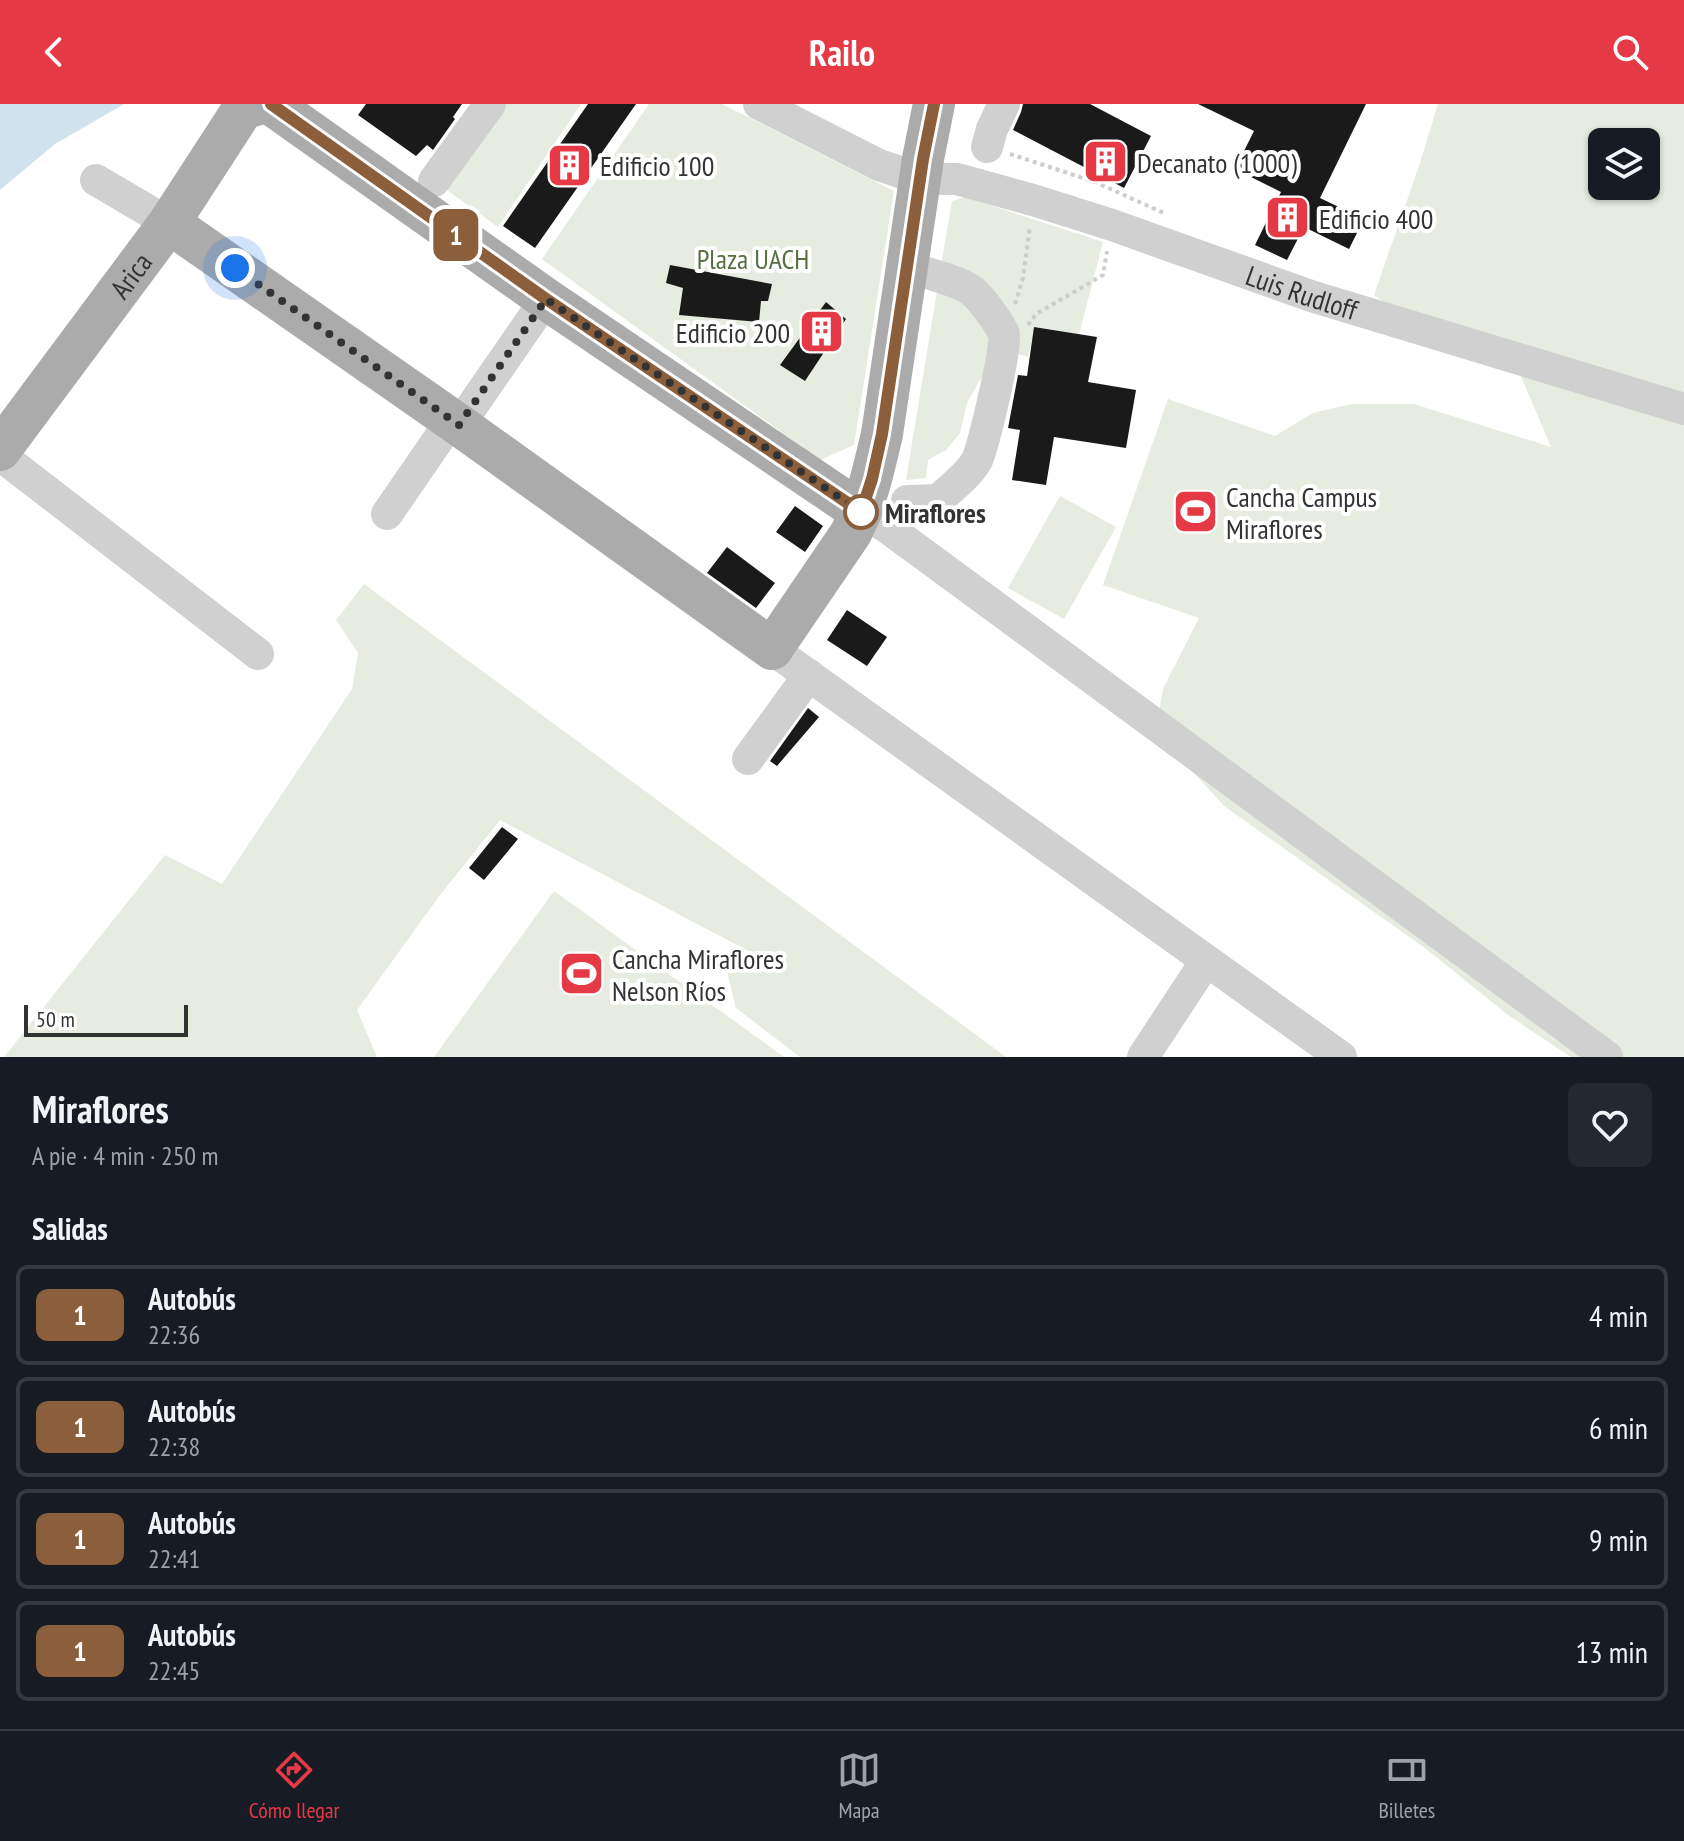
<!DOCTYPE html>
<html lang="es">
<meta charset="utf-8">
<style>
body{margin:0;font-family:"PT Sans Narrow",sans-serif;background:#242831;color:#f1f3f6;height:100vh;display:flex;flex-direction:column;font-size:30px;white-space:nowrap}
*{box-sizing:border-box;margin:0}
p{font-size:26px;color:#9ea1a6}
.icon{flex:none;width:44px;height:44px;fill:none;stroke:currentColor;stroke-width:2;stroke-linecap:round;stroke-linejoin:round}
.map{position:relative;height:953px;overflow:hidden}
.sheet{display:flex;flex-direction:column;background:#171b24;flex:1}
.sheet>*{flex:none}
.badge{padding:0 16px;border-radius:12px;font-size:28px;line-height:52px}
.controls{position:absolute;left:1588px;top:24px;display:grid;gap:16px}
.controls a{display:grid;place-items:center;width:72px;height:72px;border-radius:12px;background:#171b24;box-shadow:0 2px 6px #0004;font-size:40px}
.scale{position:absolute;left:24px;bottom:20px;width:164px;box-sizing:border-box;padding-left:8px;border:4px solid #333;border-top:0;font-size:22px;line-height:28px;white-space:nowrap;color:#333;-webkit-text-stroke:6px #fff;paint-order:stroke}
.you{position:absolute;width:40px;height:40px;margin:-20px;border:6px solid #fff;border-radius:50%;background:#1a73e8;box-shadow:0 0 0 12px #1a73e833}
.map>.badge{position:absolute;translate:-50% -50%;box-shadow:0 0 0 4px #fff}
h2{padding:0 32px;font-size:30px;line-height:72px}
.round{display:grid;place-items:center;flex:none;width:84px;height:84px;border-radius:12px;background:#242831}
.overview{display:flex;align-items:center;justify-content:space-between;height:136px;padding:0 32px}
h1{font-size:38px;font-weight:800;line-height:60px}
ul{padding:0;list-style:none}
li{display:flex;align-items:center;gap:24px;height:100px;margin:0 16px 12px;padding:0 16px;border:4px solid #363941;border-radius:12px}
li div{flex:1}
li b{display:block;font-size:30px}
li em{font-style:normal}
li .badge{min-width:88px;font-weight:700;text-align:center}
header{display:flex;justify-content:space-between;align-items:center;height:104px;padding:0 32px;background:#e63946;color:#fff;font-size:36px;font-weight:800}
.tabs{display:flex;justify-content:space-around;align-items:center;height:112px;border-top:2px solid #363941;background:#171b24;font-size:22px;color:#9ea1a6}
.tabs a{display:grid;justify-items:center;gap:4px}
.tabs .current{color:#e63946}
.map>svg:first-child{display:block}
.green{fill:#e6ecdf;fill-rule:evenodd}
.water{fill:#cfe2ee}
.building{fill:#1a1a1a}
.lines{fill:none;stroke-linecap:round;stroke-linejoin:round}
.path{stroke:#cdcdcd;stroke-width:4;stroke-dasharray:4 4;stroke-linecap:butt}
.minor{stroke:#d0d0d0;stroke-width:32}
.major{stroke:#ababab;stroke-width:42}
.line-casing{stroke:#fff;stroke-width:18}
.line{stroke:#8b5e3c;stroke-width:12}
.walk{stroke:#333;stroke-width:8;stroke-dasharray:0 14.4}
.stop-dot{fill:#fff;stroke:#8b5e3c;stroke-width:4}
.labels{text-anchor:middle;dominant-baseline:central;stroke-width:8;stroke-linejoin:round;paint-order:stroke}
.poi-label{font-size:28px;fill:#333;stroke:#fff;text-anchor:start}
.park-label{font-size:28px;fill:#56703f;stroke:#fff}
.street-label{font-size:28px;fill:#333;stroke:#fff}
.stop-label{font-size:28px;font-weight:bold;fill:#333;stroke:#fff;text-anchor:start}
</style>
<header><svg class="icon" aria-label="back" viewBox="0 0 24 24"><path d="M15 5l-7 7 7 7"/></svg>Railo<svg class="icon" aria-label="search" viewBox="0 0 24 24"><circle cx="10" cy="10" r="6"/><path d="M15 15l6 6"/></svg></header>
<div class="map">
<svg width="1684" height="953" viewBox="0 0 1684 953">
<rect width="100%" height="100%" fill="#fff"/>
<g class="green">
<path d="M 501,0 L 581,0 L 498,123 L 443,83 Z"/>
<path d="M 649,0 L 722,0 L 894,87 L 854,341 L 820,356 L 542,155 Z"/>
<path d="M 1438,0 L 1684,0 L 1684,953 L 1571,953 L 1508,911 L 1425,844 L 1224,702 L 1172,645 L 1158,614 L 1163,585 L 1199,514 L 1103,481 L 1168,295 L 1275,332 L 1313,309 L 1351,300 L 1414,300 L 1551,343 L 1505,235 L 1385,199 L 1374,191 L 1419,62 ZM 1602,38 L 1646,38 L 1646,82 L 1602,82 Z"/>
<path d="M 965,93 L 1103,138 L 1079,230 L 1035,223 L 1028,253 L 1018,250 L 940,167 L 952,97 Z"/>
<path d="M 938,181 L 990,218 L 989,264 L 978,279 L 967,299 L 960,329 L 946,346 L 928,356 L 926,374 L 906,376 Z"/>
<path d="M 1060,392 L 1116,423 L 1064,515 L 1008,484 Z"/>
<path d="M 364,480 L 1006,953 L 800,953 L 736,904 L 726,863 L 775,861 L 500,716 L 440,791 L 357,906 L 377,953 L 4,953 L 165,751 L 222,780 L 352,585 L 358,549 L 336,516 Z"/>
<path d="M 554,787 L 784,953 L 434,953 Z"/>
</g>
<path class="water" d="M 0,0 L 124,0 L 55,40 L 0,86 Z"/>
<g class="building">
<path d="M 366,0 L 462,0 L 453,13 L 455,15 L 433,46 L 427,41 L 416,52 L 358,11 Z"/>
<path d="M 588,0 L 636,0 L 535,144 L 503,122 Z"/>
<path d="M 1023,0 L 1090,0 L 1151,32 L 1124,84 L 1013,26 L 1021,8 Z"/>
<path d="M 1198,0 L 1366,0 L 1320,94 L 1364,115 L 1349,145 L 1304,123 L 1287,156 L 1255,141 L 1281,88 L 1235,65 L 1254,27 Z"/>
<path d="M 670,161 L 772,180 L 768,197 L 761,197 L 759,218 L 679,211 L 683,184 L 666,179 Z"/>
<path d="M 826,198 L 846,215 L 805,277 L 780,261 Z"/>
<path d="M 1034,223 L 1097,233 L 1088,278 L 1136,286 L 1126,344 L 1054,333 L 1046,381 L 1012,376 L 1020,326 L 1008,324 L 1018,271 L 1027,272 Z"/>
<path d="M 795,402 L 823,422 L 805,448 L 776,428 Z"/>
<path d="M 727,443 L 775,479 L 756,504 L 707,469 Z"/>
<path d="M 847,506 L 887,533 L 867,562 L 827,536 Z"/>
<path d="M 808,604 L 819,613 L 777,662 L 770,657 Z"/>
<path d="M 502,723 L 518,735 L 484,776 L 469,764 Z"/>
</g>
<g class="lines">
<g class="path">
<path d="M 1010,50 L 1095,78 L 1166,110"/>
<path d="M 1015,200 L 1023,174 L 1030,122"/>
<path d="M 1028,221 L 1036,210 L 1103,171 L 1107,147"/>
</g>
<g class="minor">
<path id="s1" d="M 759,0 L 879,61 L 921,75 L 957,75 L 1033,96 L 1112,121 L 1311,192 L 1684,305"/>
<path d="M 987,43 L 992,25 L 1004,0"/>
<path d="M 96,76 L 169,119"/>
<path d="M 434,77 L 490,0"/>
<path d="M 0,351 L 258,550"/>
<path d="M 907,397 L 938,396 C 951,384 969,371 977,356 C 983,343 1008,240 1004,230 C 998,217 982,195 971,186 C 959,177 923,168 907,163"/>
<path d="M 861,408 L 888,424 L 1607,953"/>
<path d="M 387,410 L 442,330 L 459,321 L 546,195"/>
<path d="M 772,545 L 1341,953"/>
<path d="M 748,655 L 809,571"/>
<path d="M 1143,953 L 1206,857"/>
</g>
<g class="major">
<path d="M 271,0 L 546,195 L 861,408"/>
<path d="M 169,119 L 459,321 L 772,545 L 851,429 C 867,397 874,364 882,330 L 923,55 L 934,0"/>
<path id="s2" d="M 0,346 L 169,119 L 243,5 L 259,0"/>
</g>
</g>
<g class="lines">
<defs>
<path id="line" d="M 271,0 L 546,195 L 861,408 L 872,375 L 882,330 L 923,55 L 934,0"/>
</defs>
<use href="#line" class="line-casing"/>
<use href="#line" class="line"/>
<path class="walk" d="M 235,164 L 459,321 L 546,195 L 861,408"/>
</g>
<defs>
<symbol id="building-square" viewBox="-11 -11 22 22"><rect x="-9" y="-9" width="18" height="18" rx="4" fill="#e63946" stroke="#fff"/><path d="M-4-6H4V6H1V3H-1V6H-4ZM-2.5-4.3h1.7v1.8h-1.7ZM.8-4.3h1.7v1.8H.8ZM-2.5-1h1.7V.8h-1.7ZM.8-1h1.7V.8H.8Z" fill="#fff"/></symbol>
<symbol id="stadium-square" viewBox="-11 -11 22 22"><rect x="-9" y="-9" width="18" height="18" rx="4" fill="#e63946" stroke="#fff"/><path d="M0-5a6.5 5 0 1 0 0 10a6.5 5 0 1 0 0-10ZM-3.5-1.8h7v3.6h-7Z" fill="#fff"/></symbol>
</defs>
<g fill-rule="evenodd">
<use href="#building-square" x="1080" y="32" width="51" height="51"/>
<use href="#building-square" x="544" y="36" width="51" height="51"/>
<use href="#building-square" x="1262" y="88" width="51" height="51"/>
<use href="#building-square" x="796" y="202" width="51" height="51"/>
<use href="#stadium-square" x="1170" y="382" width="51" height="51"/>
<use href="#stadium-square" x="556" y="844" width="51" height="51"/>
</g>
<circle class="stop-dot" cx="861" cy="408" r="16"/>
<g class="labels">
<g class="poi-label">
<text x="1137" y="58">Decanato (1000)</text>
<text x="600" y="61">Edificio 100</text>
<text x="1319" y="114">Edificio 400</text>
<text x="790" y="228" text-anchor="end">Edificio 200</text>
<text x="1226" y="392">Cancha Campus<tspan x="1226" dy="32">Miraflores</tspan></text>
<text x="612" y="854">Cancha Miraflores<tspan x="612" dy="32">Nelson Ríos</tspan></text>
</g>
<g class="park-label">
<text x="753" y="154">Plaza UACH</text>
</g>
<g class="street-label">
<text stroke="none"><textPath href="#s2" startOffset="218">Arica</textPath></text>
<text stroke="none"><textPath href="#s1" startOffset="578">Luis Rudloff</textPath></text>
</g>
<g class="stop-label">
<text x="885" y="408">Miraflores</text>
</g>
</g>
</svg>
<div class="controls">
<a><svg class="icon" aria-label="layers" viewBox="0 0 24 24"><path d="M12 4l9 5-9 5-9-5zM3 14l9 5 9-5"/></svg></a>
</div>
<div class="scale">50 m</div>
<div class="you" style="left:235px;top:164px"></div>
<b class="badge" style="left:456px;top:131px;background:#8b5e3c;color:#fff">1</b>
</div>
<section class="sheet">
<div class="overview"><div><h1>Miraflores</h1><p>A pie · 4 min · 250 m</p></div><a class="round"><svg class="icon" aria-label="heart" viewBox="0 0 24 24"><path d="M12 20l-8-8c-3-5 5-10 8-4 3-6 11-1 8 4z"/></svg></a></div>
<h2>Salidas</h2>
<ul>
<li><span class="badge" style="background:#8b5e3c;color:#fff">1</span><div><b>Autobús</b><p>22:36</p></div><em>4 min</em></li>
<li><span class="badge" style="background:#8b5e3c;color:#fff">1</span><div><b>Autobús</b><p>22:38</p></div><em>6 min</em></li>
<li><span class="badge" style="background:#8b5e3c;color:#fff">1</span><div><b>Autobús</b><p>22:41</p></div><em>9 min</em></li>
<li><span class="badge" style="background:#8b5e3c;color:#fff">1</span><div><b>Autobús</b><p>22:45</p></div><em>13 min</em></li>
</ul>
</section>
<nav class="tabs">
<a class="current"><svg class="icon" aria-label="directions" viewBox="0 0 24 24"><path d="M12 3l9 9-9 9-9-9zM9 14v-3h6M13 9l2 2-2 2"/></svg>Cómo llegar</a>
<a><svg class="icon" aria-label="map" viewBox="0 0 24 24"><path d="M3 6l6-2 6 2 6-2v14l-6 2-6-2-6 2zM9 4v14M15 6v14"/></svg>Mapa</a>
<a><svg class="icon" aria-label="tickets" viewBox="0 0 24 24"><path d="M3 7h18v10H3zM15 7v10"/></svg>Billetes</a>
</nav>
